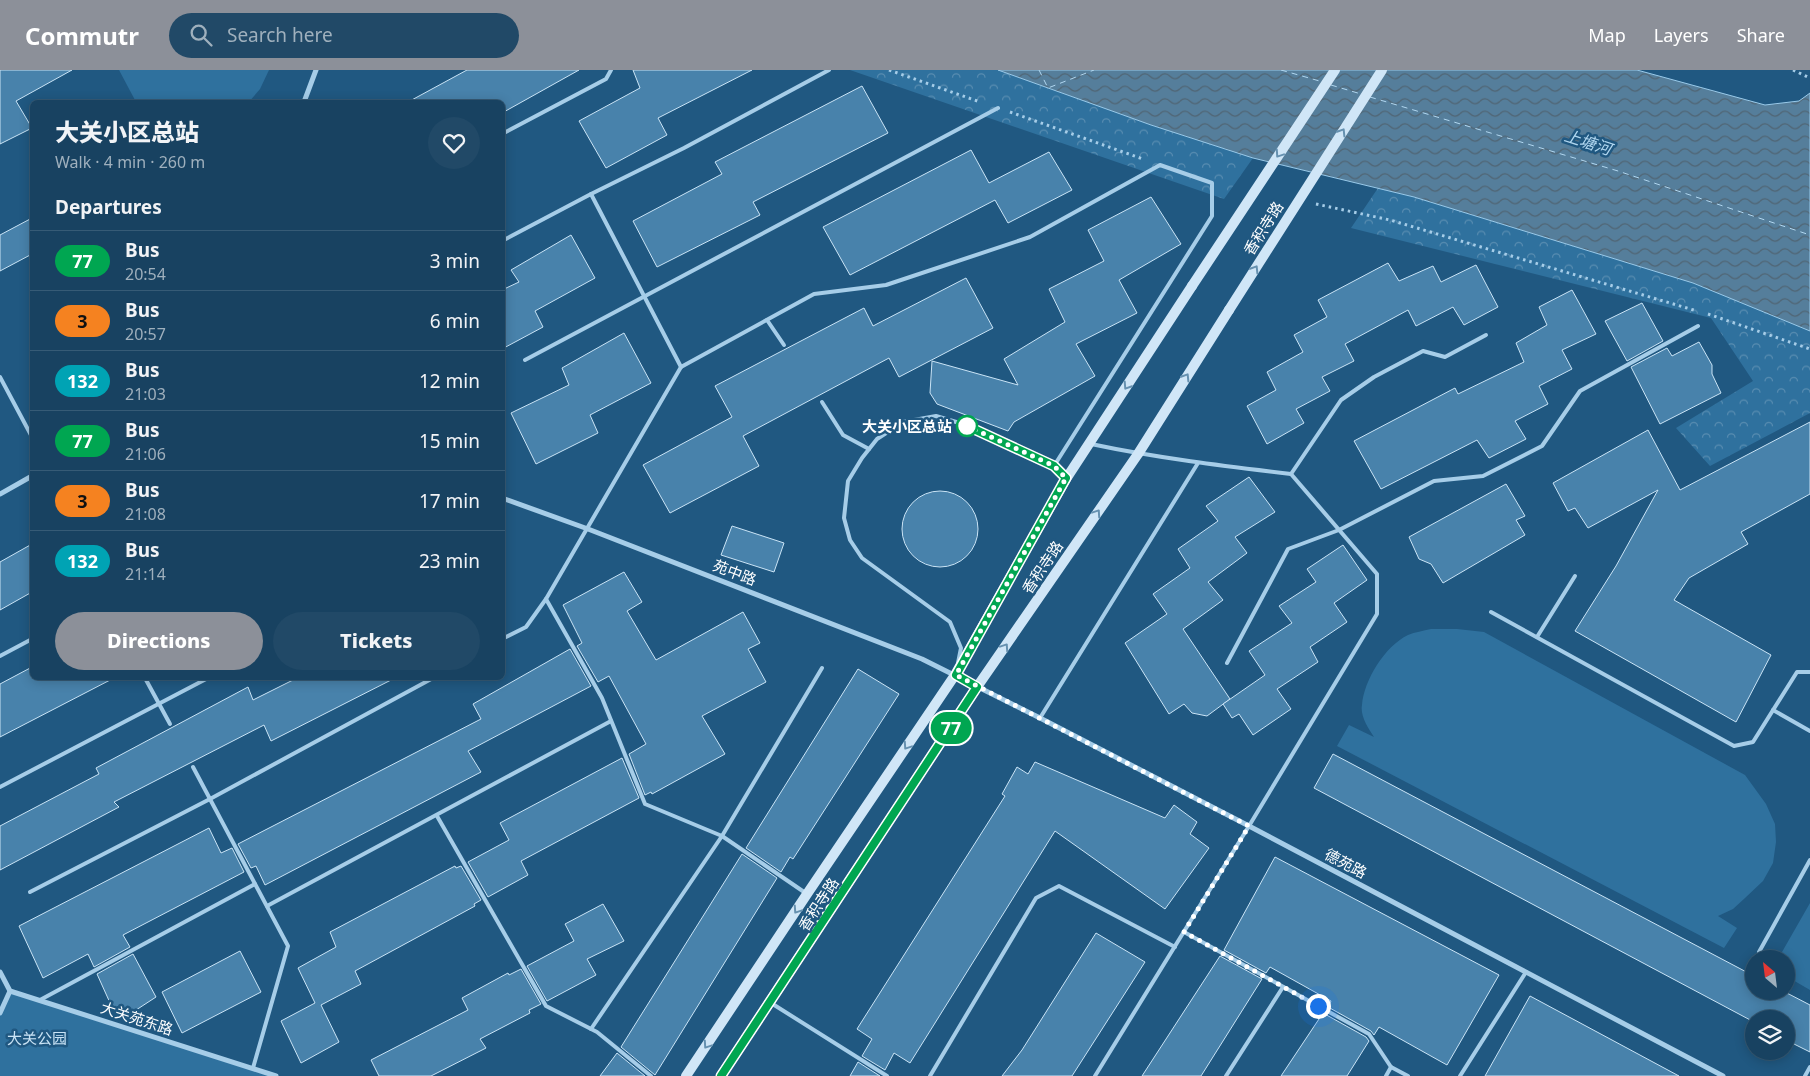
<!DOCTYPE html>
<meta charset="utf-8">
<style>
body{margin:0;font-family:"Noto Sans","Noto Sans SC",sans-serif;background:#214967;color:#f1f3f6;height:100vh;display:flex;flex-direction:column;font-size:19px;white-space:nowrap}
*{box-sizing:border-box;margin:0}
p{font-size:16px;color:#9fb0bd}
.icon{flex:none;width:28px;height:28px;fill:none;stroke:currentColor;stroke-width:2;stroke-linecap:round;stroke-linejoin:round}
.map{position:relative;flex:1;overflow:hidden}
.details{position:absolute;left:30px;top:30px;width:475px;height:580px;display:flex;flex-direction:column;background:#184261;border-radius:8px;box-shadow:0 2px 12px #0003,0 0 0 1px #365b76}
.details>*{flex:none}
.badge{padding:0 10px;border-radius:16px;font-size:18px;line-height:32px}
.needle{width:32px;rotate:332deg}
.fabs{position:absolute;left:1745px;top:880px;display:grid;gap:10px}
.fabs a{display:grid;place-items:center;width:50px;height:50px;border-radius:50%;background:#184261;box-shadow:0 2px 12px #0003,0 0 0 1px #365b76;font-size:25px}
.you{position:absolute;width:25px;height:25px;margin:-12px;border:4px solid #fff;border-radius:50%;background:#1a73e8;box-shadow:0 0 0 8px #1a73e833}
.map>.badge{position:absolute;translate:-50% -50%;box-shadow:0 0 0 2px #fff}
h2{padding:0 25px;font-size:19px;line-height:45px}
.round{display:grid;place-items:center;flex:none;width:52px;height:52px;border-radius:26px;background:#214967}
.overview{display:flex;align-items:center;justify-content:space-between;height:85px;padding:0 25px}
h1{font-size:24px;font-weight:800;line-height:38px}
.primary-button{display:flex;gap:10px;margin-top:auto;padding:10px 25px}
.primary-button a{flex:1;height:58px;border-radius:30px;background:#8c9099;color:#fff;font-size:20px;font-weight:800;line-height:58px;text-align:center}
.primary-button a+a{background:#214967;color:#f1f3f6}
ul{padding:0;list-style:none}
li{display:flex;align-items:center;gap:15px;height:60px;padding:0 25px;border-top:1px solid #365b76}
li div{flex:1}
li b{display:block;font-size:19px}
li em{font-style:normal}
li .badge{min-width:55px;font-weight:700;text-align:center}
header{display:flex;align-items:center;gap:30px;box-sizing:border-box;height:70px;padding:0 25px;background:#8c9099;color:#fff}
header strong{font-size:24px}
nav{display:flex;gap:28px;margin-inline-start:auto;font-size:18px}
.search{width:350px;height:45px;background:#214967;display:flex;align-items:center;gap:12px;box-sizing:border-box;padding:0 18px;border-radius:28px;color:#9fb0bd;font-size:19px}
.map>svg:first-child{display:block}
.forest{fill:url(#forest-crowns)}
.green{fill:#2f719e}
.water{fill:url(#water-waves);stroke:#99caea}
.lines{fill:none;stroke-linecap:round;stroke-linejoin:round}
.ferry{stroke:#b1d7f0;stroke-width:1;stroke-dasharray:6 5;stroke-linecap:butt}
.building{fill:#4882ab;stroke:#cae4f6}
.path{stroke:#a6cde8;stroke-width:3;stroke-dasharray:2.5 4;stroke-linecap:butt}
.service{stroke:#a6cde8;stroke-width:4}
.minor{stroke:#a6cde8;stroke-width:5}
.secondary{stroke:#d0e6f7;stroke-width:10}
.secondary-bridge{stroke:#d0e6f7;stroke-width:10}
.oneway{stroke:#6691b0}
.line-casing{stroke:#fff;stroke-width:11}
.line{stroke:#00a651;stroke-width:8}
.walk{stroke:#fff;stroke-width:5;stroke-dasharray:0 9}
.stop-dot{fill:#fff;stroke:#00a651;stroke-width:2.5}
.labels{text-anchor:middle;dominant-baseline:central;stroke-width:5;stroke-linejoin:round;paint-order:stroke}
.street-label{font-size:15px;fill:#fff;stroke:#205881}
.stop-label{font-size:15px;font-weight:bold;fill:#fff;stroke:#205881;text-anchor:end}
.park-label{font-size:15px;fill:#cae4f6;stroke:#205881}
.water-label{font-size:16px;font-style:italic;fill:#b1d7f0;stroke:#205881}
</style>
<header>
<strong>Commutr</strong>
<div class="search"><svg class="icon" aria-label="search" viewBox="0 0 24 24"><circle cx="10" cy="10" r="6"/><path d="M15 15l6 6"/></svg>Search here</div>
<nav><a>Map</a><a>Layers</a><a>Share</a></nav>
</header>
<div class="map">
<svg width="1810" height="1006" viewBox="0 0 1810 1006">
<defs>
<pattern id="forest-crowns" width="20" height="18" patternUnits="userSpaceOnUse" patternTransform="scale(1.25)"><rect width="20" height="18" fill="#2f719e"/><path d="M2 6a3 3 0 1 1 6 0M12 15a3 3 0 1 1 6 0" fill="none" stroke="#598db1"/></pattern>
<pattern id="water-waves" width="16" height="10" patternUnits="userSpaceOnUse" patternTransform="scale(1.25)"><rect width="16" height="10" fill="#557e9b"/><path d="M0 5q4-4 8 0t8 0" fill="none" stroke="#506574"/></pattern>
</defs>
<rect width="100%" height="100%" fill="#205881"/>
<g class="forest">
<path d="M 850,0 L 998,0 L 1151,55 L 1253,88 L 1224,129 Z"/>
<path d="M 1378,118 L 1414,127 L 1693,213 L 1810,261 L 1810,343 L 1710,396 L 1676,358 L 1753,311 L 1711,248 L 1351,158 Z"/>
</g>
<g class="green">
<path d="M 119,0 L 269,0 L 260,19 L 249,32 L 136,32 Z"/>
<path d="M 1431,559 L 1457,559 L 1484,562 L 1745,705 L 1766,734 L 1775,754 L 1776,772 L 1773,793 L 1763,811 L 1745,828 L 1733,839 L 1718,846 L 1737,858 L 1724,878 L 1337,676 L 1349,655 L 1374,667 C 1368,658 1360,646 1362,635 C 1364,610 1385,576 1408,565 C 1415,562 1423,561 1431,559 Z"/>
<path d="M 1810,833 L 1810,920 L 1786,906 L 1786,889 L 1778,889 Z"/>
<path d="M 10,921 L 276,1006 L 0,1006 L 0,943 Z"/>
</g>
<path class="water" d="M 998,0 L 1637,0 L 1765,35 L 1799,31 L 1810,23 L 1810,261 L 1693,213 L 1414,127 L 1253,88 L 1151,55 Z"/>
<g class="lines">
<g class="ferry">
<path d="M 1039,0 L 1048,18 L 1094,0"/>
<path d="M 1281,0 L 1323,12"/>
<path d="M 1331,15 L 1361,24"/>
<path d="M 1370,27 L 1618,101 L 1810,165"/>
</g>
</g>
<g class="building">
<path d="M 0,0 L 72,0 L 16,31 L 32,58 L 0,74 Z"/>
<path d="M 467,0 L 579,0 L 502,43 L 502,32 L 408,32 Z"/>
<path d="M 633,0 L 752,0 L 658,48 L 667,65 L 606,98 L 579,51 L 640,18 Z"/>
<path d="M 862,16 L 888,63 L 753,132 L 760,145 L 657,197 L 633,151 L 722,104 L 715,92 Z"/>
<path d="M 971,80 L 989,113 L 1049,82 L 1072,120 L 1008,153 L 995,130 L 850,205 L 823,157 Z"/>
<path d="M 1151,127 L 1181,174 L 1119,210 L 1137,243 L 1076,274 L 1095,306 L 1014,352 L 1008,361 L 937,334 L 930,323 L 932,291 L 1018,315 L 1004,289 L 1065,252 L 1049,219 L 1104,191 L 1088,160 Z"/>
<path d="M 32,148 L 32,184 L 0,201 L 0,165 Z"/>
<path d="M 571,165 L 595,208 L 535,241 L 543,257 L 502,279 L 502,220 L 519,212 L 511,200 Z"/>
<path d="M 1388,193 L 1399,211 L 1433,196 L 1441,212 L 1476,195 L 1498,237 L 1464,255 L 1453,237 L 1416,256 L 1408,240 L 1345,274 L 1354,291 L 1322,307 L 1330,321 L 1296,339 L 1304,353 L 1267,374 L 1247,336 L 1276,320 L 1267,302 L 1303,282 L 1294,265 L 1327,247 L 1318,230 Z"/>
<path d="M 966,208 L 993,258 L 899,307 L 889,288 L 743,366 L 759,396 L 670,443 L 643,395 L 732,347 L 715,316 L 864,238 L 873,256 Z"/>
<path d="M 1572,220 L 1596,264 L 1562,280 L 1572,299 L 1539,316 L 1548,334 L 1515,351 L 1526,369 L 1489,388 L 1477,370 L 1381,419 L 1354,371 L 1455,318 L 1458,324 L 1524,292 L 1516,273 L 1547,255 L 1539,237 Z"/>
<path d="M 1642,233 L 1663,271 L 1627,291 L 1605,251 Z"/>
<path d="M 624,263 L 651,313 L 590,345 L 598,363 L 536,394 L 511,343 L 569,315 L 562,298 Z"/>
<path d="M 1699,272 L 1712,295 L 1712,304 L 1721,323 L 1660,354 L 1631,297 L 1667,278 L 1672,286 Z"/>
<path d="M 1810,352 L 1810,424 L 1741,462 L 1748,474 L 1689,508 L 1674,530 L 1771,585 L 1736,652 L 1575,561 L 1616,496 L 1658,420 L 1588,458 L 1575,438 L 1568,441 L 1553,413 L 1648,360 L 1680,420 Z"/>
<path d="M 1249,407 L 1275,442 L 1235,467 L 1247,483 L 1208,512 L 1223,530 L 1183,559 L 1230,629 L 1207,646 L 1192,643 L 1184,634 L 1169,644 L 1125,573 L 1167,544 L 1153,524 L 1190,498 L 1178,479 L 1218,451 L 1206,436 Z"/>
<path d="M 1506,414 L 1525,446 L 1516,450 L 1525,465 L 1443,513 L 1431,494 L 1419,489 L 1409,467 Z"/>
<circle cx="940" cy="459" r="38"/>
<path d="M 732,456 L 784,473 L 774,502 L 721,485 Z"/>
<path d="M 32,474 L 32,522 L 0,540 L 0,492 Z"/>
<path d="M 1343,475 L 1367,510 L 1334,533 L 1347,552 L 1310,577 L 1318,592 L 1277,619 L 1291,639 L 1253,665 L 1239,644 L 1232,648 L 1223,634 L 1265,605 L 1249,581 L 1292,553 L 1279,536 L 1316,512 L 1307,499 Z"/>
<path d="M 624,502 L 642,532 L 627,541 L 656,590 L 743,542 L 760,573 L 748,579 L 766,612 L 702,646 L 725,684 L 652,724 L 651,722 L 645,725 L 629,684 L 646,674 L 609,606 L 598,612 L 577,576 L 582,573 L 563,535 Z"/>
<path d="M 570,579 L 591,616 L 468,681 L 481,702 L 265,815 L 256,796 L 251,798 L 238,774 L 481,649 L 473,634 Z"/>
<path d="M 32,597 L 32,608 L 114,608 L 0,667 L 0,614 Z"/>
<path d="M 858,599 L 899,624 L 793,789 L 790,787 L 781,802 L 746,778 Z"/>
<path d="M 297,608 L 395,608 L 271,671 L 264,655 L 114,732 L 119,737 L 0,800 L 0,756 L 99,704 L 96,698 L 248,617 L 253,630 Z"/>
<path d="M 1333,684 L 1754,906 L 1754,921 L 1783,921 L 1810,935 L 1810,982 L 1786,970 L 1786,949 L 1754,949 L 1754,952 L 1314,718 Z"/>
<path d="M 622,688 L 639,728 L 521,791 L 528,805 L 488,827 L 468,792 L 509,770 L 500,753 Z"/>
<path d="M 1035,692 L 1165,748 L 1174,735 L 1197,752 L 1190,764 L 1209,778 L 1165,839 L 1055,761 L 910,993 L 894,983 L 885,1000 L 862,986 L 872,969 L 857,959 L 1005,726 L 1002,724 L 1017,697 L 1028,704 Z"/>
<path d="M 209,758 L 221,783 L 232,778 L 244,802 L 123,865 L 130,877 L 94,897 L 88,884 L 43,908 L 19,856 Z"/>
<path d="M 742,784 L 777,808 L 655,1005 L 621,977 Z"/>
<path d="M 1275,787 L 1499,905 L 1447,995 L 1379,957 L 1374,965 L 1371,961 L 1328,937 L 1331,931 L 1270,897 L 1266,903 L 1224,880 Z"/>
<path d="M 455,796 L 456,798 L 461,796 L 481,830 L 474,834 L 475,836 L 355,901 L 361,914 L 321,935 L 339,972 L 301,993 L 281,951 L 315,933 L 298,898 L 336,877 L 330,862 Z"/>
<path d="M 603,834 L 624,871 L 587,889 L 596,905 L 547,931 L 527,896 L 574,871 L 565,854 Z"/>
<path d="M 1096,863 L 1145,892 L 1072,1006 L 1002,1006 L 1022,980 Z"/>
<path d="M 240,881 L 261,922 L 182,963 L 162,922 Z"/>
<path d="M 133,884 L 156,927 L 133,942 L 111,935 L 97,904 Z"/>
<path d="M 1220,886 L 1262,909 L 1201,1006 L 1142,1006 Z"/>
<path d="M 521,899 L 541,934 L 529,940 L 530,943 L 480,969 L 486,978 L 431,1006 L 379,1006 L 371,990 L 468,940 L 462,928 L 508,903 L 509,905 Z"/>
<path d="M 1530,926 L 1679,1006 L 1485,1006 Z"/>
<path d="M 1323,943 L 1366,967 L 1369,971 L 1347,1006 L 1281,1006 Z"/>
<path d="M 617,983 L 645,1006 L 600,1006 Z"/>
<path d="M 858,992 L 880,1006 L 850,1006 Z"/>
</g>
<g class="lines">
<g class="path">
<path d="M 889,0 L 980,32"/>
<path d="M 1793,0 L 1810,8"/>
<path d="M 1010,42 L 1143,89"/>
<path d="M 1316,134 L 1390,150 L 1697,241"/>
<path d="M 1708,244 L 1810,279"/>
</g>
<g class="service">
<path d="M 502,64 L 606,9 L 611,0"/>
<path d="M 591,124 L 681,297"/>
<path d="M 502,171 L 591,124 L 684,78 L 829,0"/>
<path d="M 767,250 L 784,275"/>
<path d="M 525,290 L 998,38"/>
<path d="M 0,307 L 32,367"/>
<path d="M 822,332 L 843,365 L 869,379"/>
<path d="M 1091,374 C 1157,388 1224,396 1291,404 L 1377,504 L 1377,544 L 1249,756 L 1095,1006"/>
<path d="M 1291,404 L 1341,330 L 1374,307 L 1423,281 L 1445,287 L 1486,265"/>
<path d="M 546,529 L 602,628 L 645,734 L 722,766 L 807,824"/>
<path d="M 1491,542 L 1734,676 L 1753,672 L 1797,602 L 1810,602"/>
<path d="M 1537,567 L 1575,506"/>
<path d="M 502,569 L 526,557 L 546,529 L 681,297 L 814,224 L 886,215 L 1030,167 L 1160,95 L 1212,113 L 1212,146 L 1054,396"/>
<path d="M 0,586 L 32,569"/>
<path d="M 958,593 L 961,578 L 950,552 L 862,488 L 850,470 L 844,448 L 848,411 L 862,388 L 877,369 L 903,352 L 936,346 L 963,354 L 1054,396 L 1066,408"/>
<path d="M 1227,593 L 1288,479 L 1339,460 L 1434,411 L 1483,406 L 1542,376 L 1580,321 L 1698,256"/>
<path d="M 145,608 L 170,654"/>
<path d="M 1773,640 L 1810,661"/>
<path d="M 1040,648 L 1198,393"/>
<path d="M 193,697 L 288,876 L 253,998"/>
<path d="M 0,717 L 208,608"/>
<path d="M 437,746 L 546,936 L 597,962 L 651,1006"/>
<path d="M 30,822 L 210,729 L 433,608"/>
<path d="M 267,836 L 611,651"/>
<path d="M 1184,862 L 1369,964 L 1391,997 L 1408,1006"/>
<path d="M 1759,882 L 1810,790"/>
<path d="M 40,930 L 255,814"/>
<path d="M 771,933 L 887,1006"/>
<path d="M 591,959 L 722,766 L 822,598"/>
<path d="M 930,1006 L 1036,828 L 1059,816 L 1175,877"/>
<path d="M 1226,1006 L 1283,917"/>
<path d="M 1386,1006 L 1391,997"/>
<path d="M 1460,1006 L 1526,902"/>
<path d="M 1805,1006 L 1810,997"/>
</g>
<g class="minor">
<path d="M 304,32 L 316,0"/>
<path d="M 0,424 L 32,406"/>
<path d="M 502,428 L 588,459 L 922,589 L 1040,648 L 1249,756 L 1723,1006"/>
<path d="M 0,902 L 10,921 L 276,1006"/>
<path d="M 0,943 L 10,921"/>
</g>
<g class="secondary">
<path d="M 686,1006 L 807,824 L 955,605 L 1066,409 L 1192,216"/>
<path d="M 721,1006 L 977,617 L 1138,384 L 1229,240"/>
</g>
<g class="secondary-bridge">
<path d="M 1192,216 L 1335,0"/>
<path d="M 1229,240 L 1382,0"/>
</g>
</g>
<defs><path id="oneway-chevron" d="M-2-3.5L2.5 0L-2 3.5" fill="none" stroke-width="1.6" stroke-linecap="round" stroke-linejoin="round" transform="scale(1.25)"/></defs>
<g class="oneway">
<use href="#oneway-chevron" transform="translate(1342 62) rotate(-58)"/>
<use href="#oneway-chevron" transform="translate(1279 84) rotate(124)"/>
<use href="#oneway-chevron" transform="translate(1255 199) rotate(-58)"/>
<use href="#oneway-chevron" transform="translate(1186 307) rotate(-58)"/>
<use href="#oneway-chevron" transform="translate(1127 316) rotate(123)"/>
<use href="#oneway-chevron" transform="translate(1097 443) rotate(-56)"/>
<use href="#oneway-chevron" transform="translate(1005 577) rotate(-56)"/>
<use href="#oneway-chevron" transform="translate(907 676) rotate(124)"/>
<use href="#oneway-chevron" transform="translate(797 840) rotate(124)"/>
<use href="#oneway-chevron" transform="translate(707 975) rotate(124)"/>
</g>
<g class="lines">
<defs>
<path id="line" d="M 721,1006 L 977,617 L 956,605 L 1066,408 L 1054,396 L 963,354"/>
</defs>
<use href="#line" class="line-casing"/>
<use href="#line" class="line"/>
<path class="walk" d="M 967,356 L 963,354 L 1054,396 L 1066,408 L 956,605 L 1249,756 L 1184,862 L 1318,936"/>
</g>
<circle class="stop-dot" cx="967" cy="356" r="10"/>
<g class="labels">
<g class="street-label">
<text transform="translate(1263 158) rotate(-58)">香积寺路</text>
<text transform="translate(1042 497) rotate(-56)">香积寺路</text>
<text transform="translate(735 502) rotate(21)">苑中路</text>
<text transform="translate(1346 793) rotate(28)">德苑路</text>
<text transform="translate(818 834) rotate(-57)">香积寺路</text>
<text transform="translate(137 948) rotate(18)">大关苑东路</text>
</g>
<g class="stop-label">
<text x="952" y="356">大关小区总站</text>
</g>
<g class="park-label">
<text x="37" y="968">大关公园</text>
</g>
<g class="water-label">
<text transform="translate(1588 72) rotate(18)">上塘河</text>
</g>
</g>
</svg>
<div class="fabs">
<a><svg class="needle" viewBox="-14 -14 28 28"><path d="M0-13l5 13h-10z" fill="#e53935"/><path d="M0 13l5-13h-10z" fill="#9fb0bd"/></svg></a>
<a><svg class="icon" aria-label="layers" viewBox="0 0 24 24"><path d="M12 4l9 5-9 5-9-5zM3 14l9 5 9-5"/></svg></a>
</div>
<div class="you" style="left:1318px;top:936px"></div>
<b class="badge" style="left:951px;top:658px;background:#00a651;color:#fff">77</b>
<section class="details">
<div class="overview"><div><h1>大关小区总站</h1><p>Walk · 4 min · 260 m</p></div><a class="round"><svg class="icon" aria-label="heart" viewBox="0 0 24 24"><path d="M12 20l-8-8c-3-5 5-10 8-4 3-6 11-1 8 4z"/></svg></a></div>
<h2>Departures</h2>
<ul>
<li><span class="badge" style="background:#00a651;color:#fff">77</span><div><b>Bus</b><p>20:54</p></div><em>3 min</em></li>
<li><span class="badge" style="background:#f58220;color:#111">3</span><div><b>Bus</b><p>20:57</p></div><em>6 min</em></li>
<li><span class="badge" style="background:#00a3b4;color:#fff">132</span><div><b>Bus</b><p>21:03</p></div><em>12 min</em></li>
<li><span class="badge" style="background:#00a651;color:#fff">77</span><div><b>Bus</b><p>21:06</p></div><em>15 min</em></li>
<li><span class="badge" style="background:#f58220;color:#111">3</span><div><b>Bus</b><p>21:08</p></div><em>17 min</em></li>
<li><span class="badge" style="background:#00a3b4;color:#fff">132</span><div><b>Bus</b><p>21:14</p></div><em>23 min</em></li>
</ul>
<div class="primary-button"><a>Directions</a><a>Tickets</a></div>
</section>
</div>
